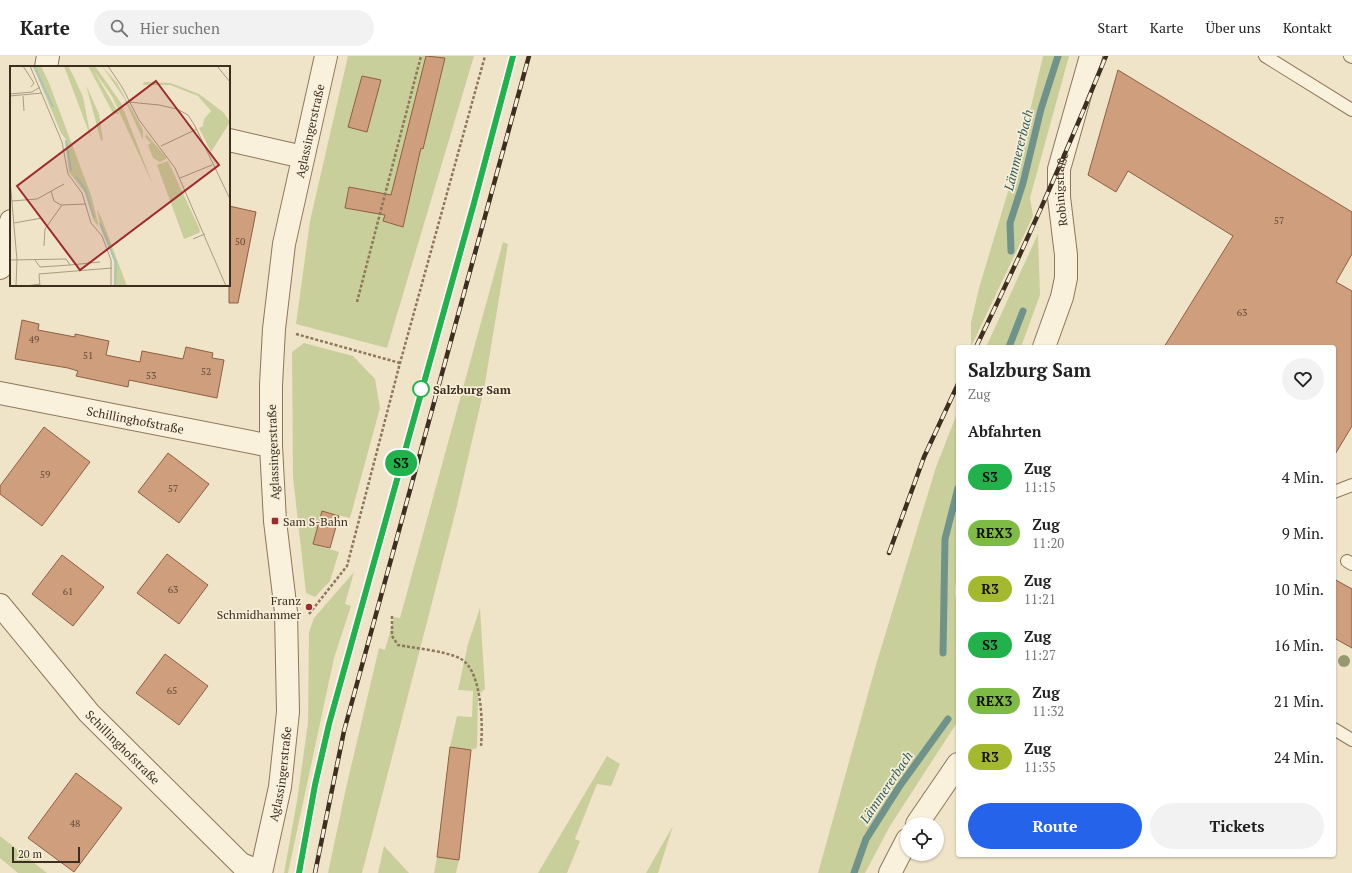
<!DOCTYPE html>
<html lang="de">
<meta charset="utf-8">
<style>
body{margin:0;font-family:"PT Serif",serif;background:#f2f2f2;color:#222;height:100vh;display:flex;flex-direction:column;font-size:15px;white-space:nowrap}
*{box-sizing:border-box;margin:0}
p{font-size:13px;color:#767676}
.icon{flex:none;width:22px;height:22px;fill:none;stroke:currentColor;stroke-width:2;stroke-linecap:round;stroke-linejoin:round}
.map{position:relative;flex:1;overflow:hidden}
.drawer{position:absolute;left:956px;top:289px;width:380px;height:512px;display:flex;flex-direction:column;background:#fff;border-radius:4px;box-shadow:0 1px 3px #0004}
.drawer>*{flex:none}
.badge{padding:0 8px;border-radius:13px;font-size:14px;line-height:26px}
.fabs{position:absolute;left:900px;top:761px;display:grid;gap:8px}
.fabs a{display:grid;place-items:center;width:44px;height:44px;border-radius:50%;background:#fff;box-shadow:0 1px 3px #0004;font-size:20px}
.scale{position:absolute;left:12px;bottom:10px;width:68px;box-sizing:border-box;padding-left:4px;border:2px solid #3d2e20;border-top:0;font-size:11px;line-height:14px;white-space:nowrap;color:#3d2e20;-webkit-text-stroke:3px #f7eed8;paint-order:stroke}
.map>.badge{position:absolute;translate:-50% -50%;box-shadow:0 0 0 2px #fff}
h2{padding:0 12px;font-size:15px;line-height:36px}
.round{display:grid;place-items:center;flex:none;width:42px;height:42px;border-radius:21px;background:#f2f2f2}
.overview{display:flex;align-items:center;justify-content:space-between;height:68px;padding:0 12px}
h1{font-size:19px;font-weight:700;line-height:30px}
.button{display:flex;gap:8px;margin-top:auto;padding:8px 12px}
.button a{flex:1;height:46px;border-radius:24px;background:#2563eb;color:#fff;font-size:16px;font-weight:700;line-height:46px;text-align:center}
.button a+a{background:#f2f2f2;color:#222}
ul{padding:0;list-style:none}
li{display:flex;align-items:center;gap:12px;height:56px;padding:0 12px}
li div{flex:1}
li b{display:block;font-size:15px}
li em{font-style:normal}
li .badge{min-width:44px;font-weight:700;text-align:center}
header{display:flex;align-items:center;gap:24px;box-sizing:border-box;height:56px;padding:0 20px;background:#fff;border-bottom:1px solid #e0e0e0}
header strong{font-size:19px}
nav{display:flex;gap:22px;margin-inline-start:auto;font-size:14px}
.search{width:280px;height:36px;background:#f2f2f2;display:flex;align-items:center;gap:10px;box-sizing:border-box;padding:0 14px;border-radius:22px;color:#767676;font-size:15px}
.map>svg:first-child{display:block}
.green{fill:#c9cf9b}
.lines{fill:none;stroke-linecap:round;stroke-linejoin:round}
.stream{stroke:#6f938a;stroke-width:7}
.building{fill:#cf9f7d;stroke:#8d5f41}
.service-casing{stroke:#8d765c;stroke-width:14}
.minor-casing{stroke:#8d765c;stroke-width:24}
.path{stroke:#8d765c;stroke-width:2.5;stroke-dasharray:3 2;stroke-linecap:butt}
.service{stroke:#faf1dc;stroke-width:12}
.minor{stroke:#faf1dc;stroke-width:22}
.rail-casing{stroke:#3d2e20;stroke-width:4.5}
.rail{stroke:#f7eed8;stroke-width:3;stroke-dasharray:9;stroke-linecap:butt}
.tree{fill:#96986f}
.line-casing{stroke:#fff;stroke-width:9}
.line{stroke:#22b24c;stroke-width:6}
.stop-dot{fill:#fff;stroke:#22b24c;stroke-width:2}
.poi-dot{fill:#9e2a2b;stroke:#f7eed8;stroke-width:1.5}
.labels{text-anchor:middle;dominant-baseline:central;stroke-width:3.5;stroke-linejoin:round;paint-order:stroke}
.number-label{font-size:10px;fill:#624a37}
.street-label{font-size:12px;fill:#3d2e20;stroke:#f7eed8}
.stop-label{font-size:12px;font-weight:bold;fill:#3d2e20;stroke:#f7eed8;text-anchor:start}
.poi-label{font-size:12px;fill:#3d2e20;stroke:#f7eed8;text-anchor:start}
.water-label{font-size:13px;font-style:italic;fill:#2f5d5a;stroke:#f7eed8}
.inset-river{fill:none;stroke:#a9c4bc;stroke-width:2}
.inset-road{fill:none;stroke:#a89b85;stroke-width:1}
.view{fill:#9e2a2b;fill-opacity:0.15;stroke:#9e2a2b;stroke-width:2}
.inset-edge{fill:none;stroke:#3d2e20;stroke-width:2}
</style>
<header>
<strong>Karte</strong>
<div class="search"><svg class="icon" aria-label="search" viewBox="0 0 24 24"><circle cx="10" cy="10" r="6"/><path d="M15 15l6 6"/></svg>Hier suchen</div>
<nav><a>Start</a><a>Karte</a><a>Über uns</a><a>Kontakt</a></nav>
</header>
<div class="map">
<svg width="1352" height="817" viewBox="0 0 1352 817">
<rect width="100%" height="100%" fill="#f0e4c8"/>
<g class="green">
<path d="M 348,0 L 474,0 L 387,292 L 296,268 L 310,165 Z"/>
<path d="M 1043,0 L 1069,0 L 1030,142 L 1033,160 L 971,291 L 971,267 L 979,232 L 1022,89 Z"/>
<path d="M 1038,178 L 1040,239 L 1021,291 L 986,291 Z"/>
<path d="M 503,186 L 508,188 L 484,333 L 456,454 L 362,817 L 328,817 L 346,732 L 379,592 L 385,594 L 394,561 L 400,562 Z"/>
<path d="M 304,287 L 353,300 L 375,323 L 380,352 L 350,462 L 322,455 L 313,488 L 339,496 L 330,525 L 315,541 L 306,537 L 293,421 L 292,296 Z"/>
<path d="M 958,355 L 958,500 L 955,536 L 958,566 L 958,665 L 890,770 L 865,817 L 818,817 L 876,609 L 936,411 Z"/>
<path d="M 354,516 L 345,548 L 351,550 L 334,602 L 288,817 L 284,817 L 297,745 L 308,667 L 309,576 L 314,562 Z"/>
<path d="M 480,552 L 485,633 L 478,639 L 477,692 L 471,694 L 450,691 L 457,660 L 472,661 L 473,635 L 458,634 L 468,588 Z"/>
<path d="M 607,700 L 620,708 L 611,730 L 597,728 L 575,783 L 580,785 L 567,817 L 538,817 Z"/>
<path d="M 673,770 L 658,817 L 646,817 Z"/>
<path d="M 0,780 L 47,817 L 18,817 L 0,802 Z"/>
<path d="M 384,790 L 409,817 L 378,817 Z"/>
<path d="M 437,801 L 459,804 L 456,817 L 434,817 Z"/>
</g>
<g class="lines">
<g class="stream">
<path d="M 1011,195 L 1010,167 L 1023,127 L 1041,53 L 1058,0"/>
<path d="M 1009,291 L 1023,255"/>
<path d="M 943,597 L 945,483 L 958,432"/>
<path d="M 854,817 L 866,783 L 899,731 L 948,663"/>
</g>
</g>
<g class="building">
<path d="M 426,0 L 445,2 L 423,93 L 421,92 L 403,171 L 383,165 L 385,159 L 345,152 L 349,131 L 391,139 Z"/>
<path d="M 1118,14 L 1352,156 L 1352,198 L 1336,226 L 1352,235 L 1352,370 L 1334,400 L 1334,291 L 1164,291 L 1233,180 L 1128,115 L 1116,136 L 1088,119 Z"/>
<path d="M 362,20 L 381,24 L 367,76 L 348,71 Z"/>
<path d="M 229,150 L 256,156 L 238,247 L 229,247 Z"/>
<path d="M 22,264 L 39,268 L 38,274 L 75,281 L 75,278 L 109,285 L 106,299 L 140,306 L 142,295 L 183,303 L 186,291 L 213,297 L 212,302 L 224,304 L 217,342 L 129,324 L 128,331 L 76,320 L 78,315 L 68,312 L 15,303 Z"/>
<path d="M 44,371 L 90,406 L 42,470 L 0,438 L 0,430 Z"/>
<path d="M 168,397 L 209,428 L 179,467 L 138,436 Z"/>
<path d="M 322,455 L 339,460 L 330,492 L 313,488 Z"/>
<path d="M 167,498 L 208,529 L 179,568 L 137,537 Z"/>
<path d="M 62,499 L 104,531 L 73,570 L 32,538 Z"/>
<path d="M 1334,523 L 1352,533 L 1352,592 L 1334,582 Z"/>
<path d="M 165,598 L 208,630 L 179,669 L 136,637 Z"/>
<path d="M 450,691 L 471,694 L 459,804 L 437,801 Z"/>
<path d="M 76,717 L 122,752 L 74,816 L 28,782 Z"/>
</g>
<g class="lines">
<defs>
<g id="service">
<path d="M 1265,0 L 1352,54"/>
<path d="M 1350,0 L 1352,1"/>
<path d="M 1334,436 L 1352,429"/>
<path d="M 1347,505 L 1352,508"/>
<path d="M 1334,673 L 1352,684"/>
</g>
<g id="minor">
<path d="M 46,11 L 48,0"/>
<path d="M 229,84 L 303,101"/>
<path d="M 0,212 L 11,165"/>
<path id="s1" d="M 1044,291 L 1062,241 L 1066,222 L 1066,199 L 1059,141 L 1059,113 L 1091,0"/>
<path id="s2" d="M 0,337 L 271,390"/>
<path id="s3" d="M 0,549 L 89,657 L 241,808 L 261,816"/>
<path d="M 917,768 L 958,708"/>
<path id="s4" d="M 261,817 L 280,731 L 288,656 L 286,556 L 275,465 L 271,390 L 271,329 L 274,273 L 284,188 L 326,0"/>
<path d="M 890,817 L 907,784"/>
</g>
</defs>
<use href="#service" class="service-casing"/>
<use href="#minor" class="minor-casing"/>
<g class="path">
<path d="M 357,246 L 421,0"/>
<path d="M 296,278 L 400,307"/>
<path d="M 309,558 L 347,510 L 400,307 L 485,0"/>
<path d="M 392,560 L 392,580 L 398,589 C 414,592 447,595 461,603 C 482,615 483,668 481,690"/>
</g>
<use href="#service" class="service"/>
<use href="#minor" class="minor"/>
<defs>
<g id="rail">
<path d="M 976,291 C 1023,195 1066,98 1106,0"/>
<path d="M 889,497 L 924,401 L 958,328"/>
<path d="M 299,817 L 315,729 L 329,668 L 474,147 L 513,0"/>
<path d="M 315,817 L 344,675 L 529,0"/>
</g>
</defs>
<use href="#rail" class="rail-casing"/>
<use href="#rail" class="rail"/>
</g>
<circle class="tree" cx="1344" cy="605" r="6"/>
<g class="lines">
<defs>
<path id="line" d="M 299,817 L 315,729 L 329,668 L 474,147 L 513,0"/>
</defs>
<use href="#line" class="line-casing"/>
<use href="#line" class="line"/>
</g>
<circle class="stop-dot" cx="421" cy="333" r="8"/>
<g class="poi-dot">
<rect x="271" y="461" width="8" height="8" rx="2"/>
<circle cx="309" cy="551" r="4"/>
</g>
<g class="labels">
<g class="number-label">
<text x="1279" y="164">57</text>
<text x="240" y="185">50</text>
<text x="1242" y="256">63</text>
<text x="34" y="283">49</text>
<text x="88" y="299">51</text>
<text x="206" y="315">52</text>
<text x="151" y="319">53</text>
<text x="45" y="418">59</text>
<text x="173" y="432">57</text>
<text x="173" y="533">63</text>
<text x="68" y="535">61</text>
<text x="172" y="634">65</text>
<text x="75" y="767">48</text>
</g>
<g class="street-label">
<text stroke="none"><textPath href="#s4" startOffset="749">Aglassingerstraße</textPath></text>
<text stroke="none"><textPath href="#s1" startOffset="162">Robinigstraße</textPath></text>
<text stroke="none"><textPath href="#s2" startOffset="138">Schillinghofstraße</textPath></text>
<text transform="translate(273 396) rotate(-92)">Aglassingerstraße</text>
<text stroke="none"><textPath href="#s3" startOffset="188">Schillinghofstraße</textPath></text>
<text stroke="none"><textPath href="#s4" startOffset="101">Aglassingerstraße</textPath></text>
</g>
<g class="stop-label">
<text x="433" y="333">Salzburg Sam</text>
</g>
<g class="poi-label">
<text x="283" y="465">Sam S-Bahn</text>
<text x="301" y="544" text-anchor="end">Franz<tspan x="301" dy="14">Schmidhammer</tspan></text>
</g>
<g class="water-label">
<text transform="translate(1018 94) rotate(-76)">Lämmererbach</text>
<text transform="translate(886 731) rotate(-56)">Lämmererbach</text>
</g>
</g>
<g transform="translate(10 10)">
<rect width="220" height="220" fill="#f0e4c8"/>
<path d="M 23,0 L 31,0 L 39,17 L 81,129 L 89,161 L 84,155 L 75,127 L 59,106 L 55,76 L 57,75 L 51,67 ZM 54,0 L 58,0 L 63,9 L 73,31 L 81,72 ZM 78,0 L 85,0 L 111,37 L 143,119 L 102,30 L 84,5 L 109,48 L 103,47 ZM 92,0 L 107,17 L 133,64 L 133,74 L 114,32 ZM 134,16 L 161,17 L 189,28 L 213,46 L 220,56 L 201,86 L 189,62 L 193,60 L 194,53 L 201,45 L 188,30 L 160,19 L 133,19 ZM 76,19 L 89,48 L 93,74 L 91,75 ZM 136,68 L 156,91 L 156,93 L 150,96 L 143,92 L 138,79 L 141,77 L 135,71 ZM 158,95 L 190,164 L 189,167 L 174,173 L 147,99 ZM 87,144 L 91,151 L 117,220 L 104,220 L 104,194 L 91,163 Z" fill="#c9cf9b"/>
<path class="inset-river" d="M 24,0 L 43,41M 56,74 L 61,105M 66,111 L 75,123 L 84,152M 90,157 L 106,197 L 105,220"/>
<path class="inset-road" d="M 13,0 L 24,17 L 21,21M 20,0 L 52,76 L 58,108 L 72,127 L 81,157 L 92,170 L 101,194 L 101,220M 98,0 L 112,21 L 129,54 L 165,102 L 216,220M 207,0 L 220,16M 0,28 L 22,26 L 30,21M 0,30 L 32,27M 13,30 L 14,45M 119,36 L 149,39 L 167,43 L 178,49 L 185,60 L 220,133M 151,80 L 187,63M 170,112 L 202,99M 0,114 L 7,194 L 6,220M 41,125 L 44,135 L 51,139 L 76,138M 2,135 L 27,133 L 54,118M 4,157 L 32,152M 183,173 L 195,168M 34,180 L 35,163 L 52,139M 0,194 L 56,193 L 60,199 L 90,196M 25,194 L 30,201 L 60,199M 16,220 L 30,218M 30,220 L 29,208 L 102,202"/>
<path class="view" d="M 146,15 L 209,99 L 70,204 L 7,120 Z"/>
<rect width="220" height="220" class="inset-edge"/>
</g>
</svg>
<div class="fabs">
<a><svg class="icon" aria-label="locate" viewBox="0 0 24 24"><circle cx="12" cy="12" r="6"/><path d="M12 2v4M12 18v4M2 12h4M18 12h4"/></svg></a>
</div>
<div class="scale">20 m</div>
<b class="badge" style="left:401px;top:407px;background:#22b24c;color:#111">S3</b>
<section class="drawer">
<div class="overview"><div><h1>Salzburg Sam</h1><p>Zug</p></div><a class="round"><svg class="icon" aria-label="heart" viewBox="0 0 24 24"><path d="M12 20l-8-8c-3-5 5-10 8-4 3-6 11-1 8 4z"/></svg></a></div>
<h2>Abfahrten</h2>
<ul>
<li><span class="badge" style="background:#22b24c;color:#111">S3</span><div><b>Zug</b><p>11:15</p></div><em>4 Min.</em></li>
<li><span class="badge" style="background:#7ebb45;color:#111">REX3</span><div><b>Zug</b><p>11:20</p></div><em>9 Min.</em></li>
<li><span class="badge" style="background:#a4b92e;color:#111">R3</span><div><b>Zug</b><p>11:21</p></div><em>10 Min.</em></li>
<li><span class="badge" style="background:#22b24c;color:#111">S3</span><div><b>Zug</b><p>11:27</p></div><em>16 Min.</em></li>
<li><span class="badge" style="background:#7ebb45;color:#111">REX3</span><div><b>Zug</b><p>11:32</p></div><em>21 Min.</em></li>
<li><span class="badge" style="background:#a4b92e;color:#111">R3</span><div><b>Zug</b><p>11:35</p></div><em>24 Min.</em></li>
</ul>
<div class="button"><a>Route</a><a>Tickets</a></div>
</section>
</div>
